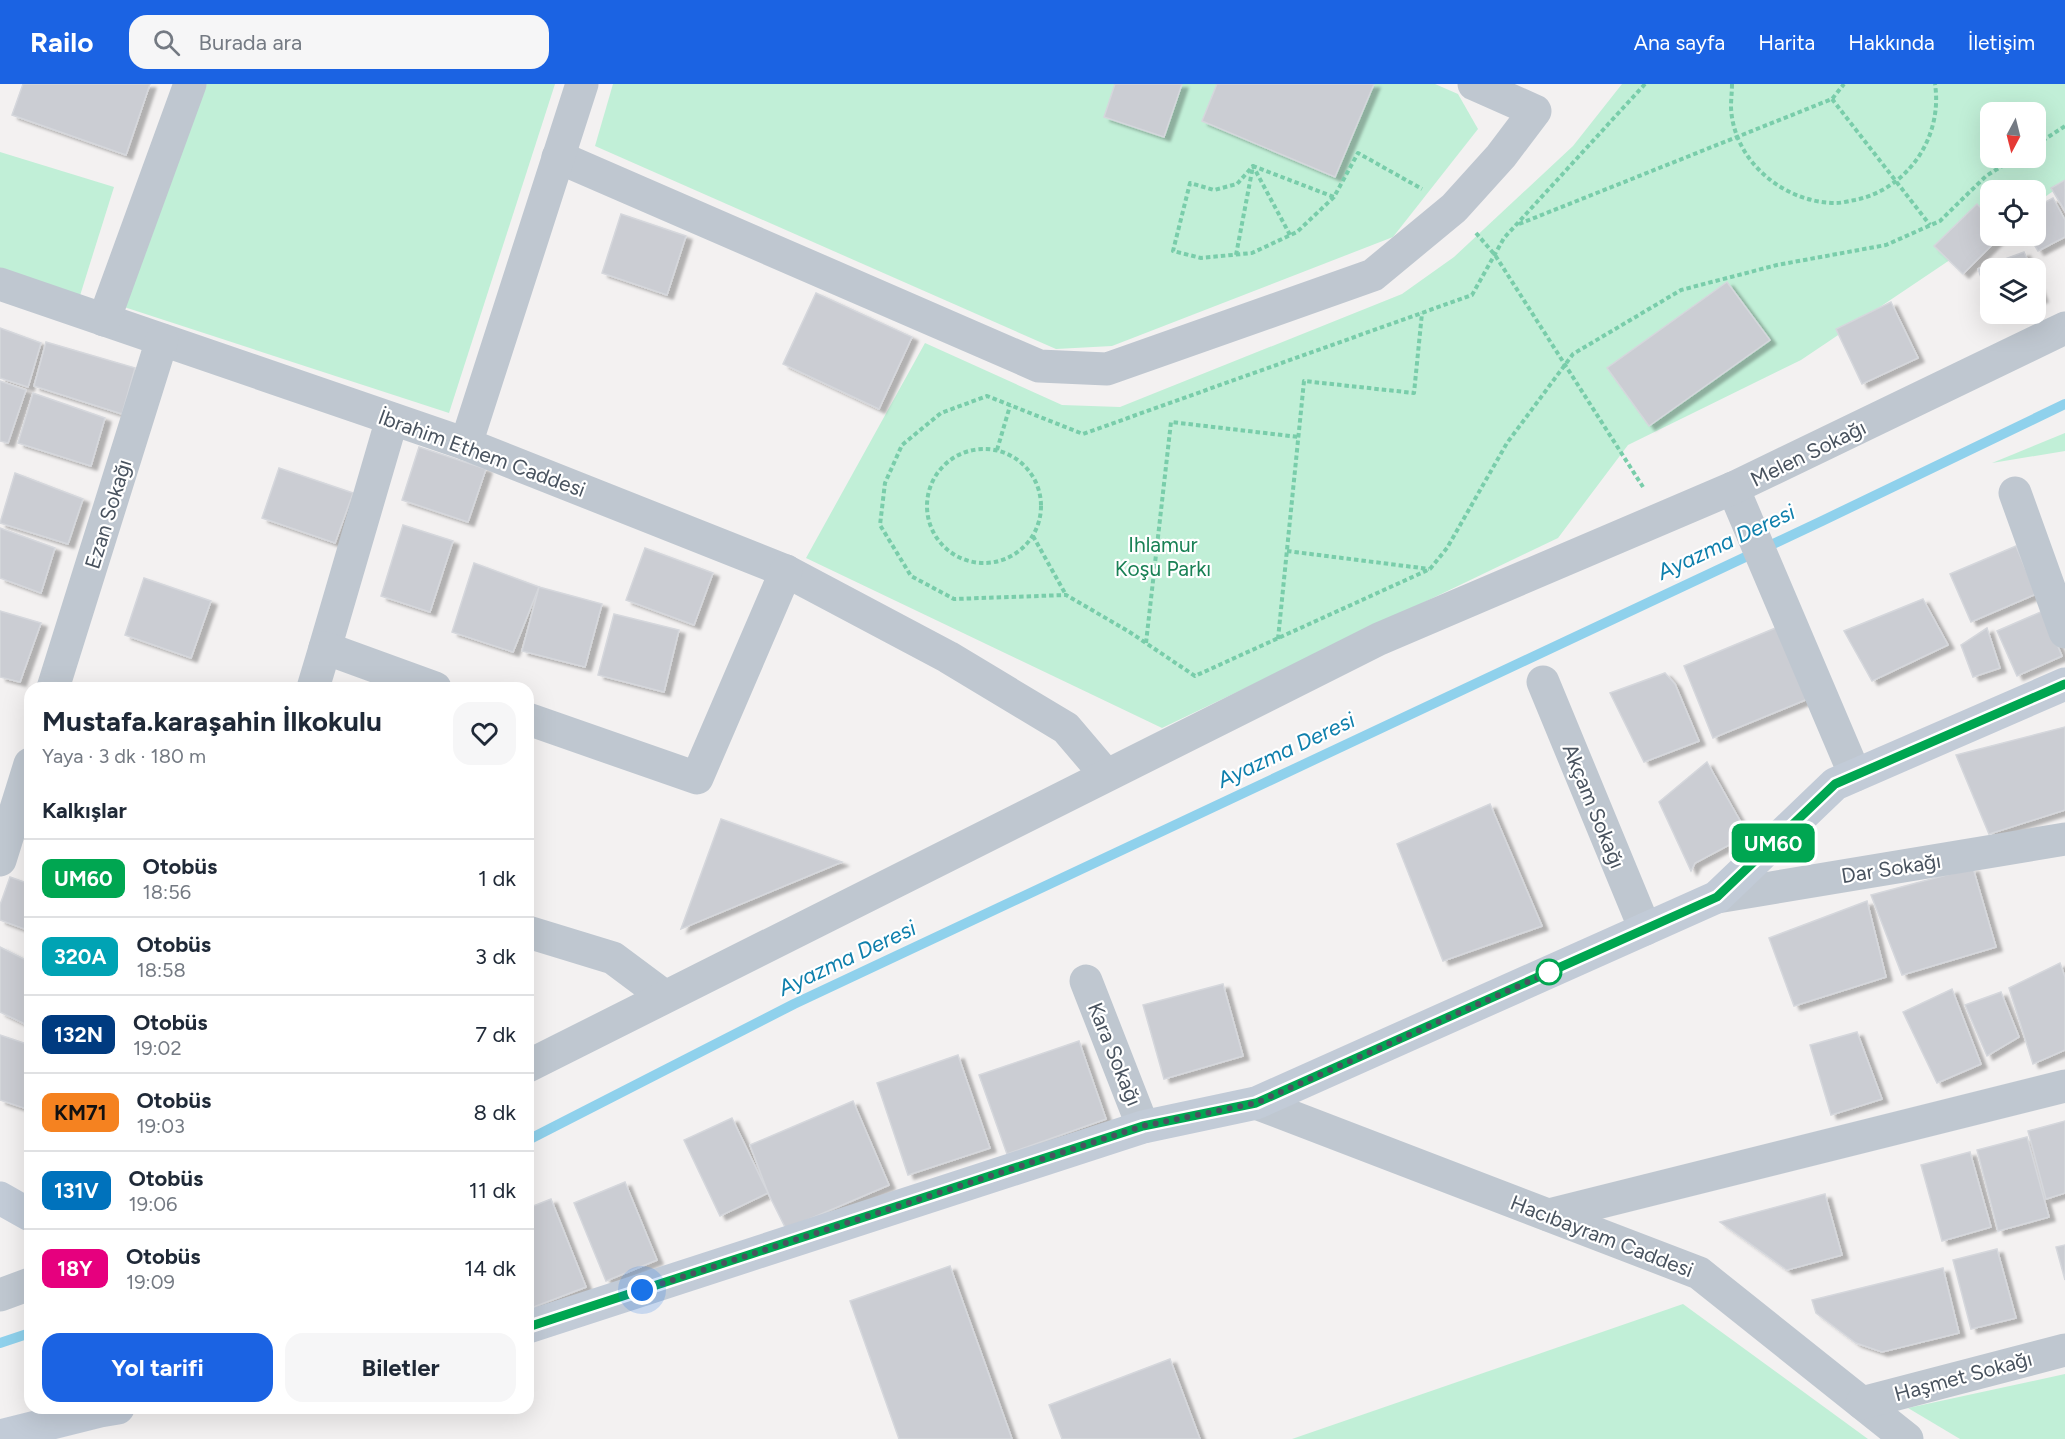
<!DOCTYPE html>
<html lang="tr">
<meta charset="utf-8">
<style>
body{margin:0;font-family:Figtree,sans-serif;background:#f6f6f7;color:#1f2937;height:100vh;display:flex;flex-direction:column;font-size:22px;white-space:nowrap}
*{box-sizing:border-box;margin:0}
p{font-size:20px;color:#747a83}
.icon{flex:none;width:33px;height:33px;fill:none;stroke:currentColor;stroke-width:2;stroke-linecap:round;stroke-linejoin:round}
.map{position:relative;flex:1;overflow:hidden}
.details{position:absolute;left:24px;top:598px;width:510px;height:732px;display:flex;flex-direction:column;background:#fff;border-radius:18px;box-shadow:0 6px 24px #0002}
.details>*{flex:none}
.badge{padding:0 12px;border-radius:9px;font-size:21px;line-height:39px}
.needle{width:39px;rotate:187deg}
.controls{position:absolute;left:1980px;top:18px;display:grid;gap:12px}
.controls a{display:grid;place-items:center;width:66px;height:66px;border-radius:12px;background:#fff;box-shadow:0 6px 24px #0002;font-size:30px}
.you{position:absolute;width:30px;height:30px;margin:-15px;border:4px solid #fff;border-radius:50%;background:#1a73e8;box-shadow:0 0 0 9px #1a73e833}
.map>.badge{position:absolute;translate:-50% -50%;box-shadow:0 0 0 3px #fff}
h2{padding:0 18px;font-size:22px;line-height:54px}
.round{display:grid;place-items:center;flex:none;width:63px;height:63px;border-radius:18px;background:#f6f6f7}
.headline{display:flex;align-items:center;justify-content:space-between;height:102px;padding:0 18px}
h1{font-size:28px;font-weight:700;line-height:45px}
.action{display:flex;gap:12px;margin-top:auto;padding:12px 18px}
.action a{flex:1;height:69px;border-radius:18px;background:#1b63e3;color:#fff;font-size:24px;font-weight:700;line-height:69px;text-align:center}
.action a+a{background:#f6f6f7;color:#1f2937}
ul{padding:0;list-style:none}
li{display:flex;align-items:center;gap:18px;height:78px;padding:0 18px;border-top:2px solid #e0e1e3}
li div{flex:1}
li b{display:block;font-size:22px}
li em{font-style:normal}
li .badge{min-width:66px;font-weight:700;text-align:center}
header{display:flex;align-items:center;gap:36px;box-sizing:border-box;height:84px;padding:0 30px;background:#1b63e3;color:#fff}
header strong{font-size:28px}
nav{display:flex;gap:33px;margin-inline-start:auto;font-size:21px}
.search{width:420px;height:54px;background:#f6f6f7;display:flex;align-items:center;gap:15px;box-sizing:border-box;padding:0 21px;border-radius:18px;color:#747a83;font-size:22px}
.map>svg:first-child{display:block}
.green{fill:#c1efd7;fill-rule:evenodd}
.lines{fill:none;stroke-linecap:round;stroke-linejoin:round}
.stream{stroke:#8fd1ec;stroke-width:10}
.building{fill:#cbcdd3;stroke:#d5d7dc;stroke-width:1.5;filter:url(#shadow)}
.path{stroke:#79cdaa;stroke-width:4;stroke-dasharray:4.5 3;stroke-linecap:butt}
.street{stroke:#bfc7d0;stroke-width:33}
.secondary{stroke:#c2cbd7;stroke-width:33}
.line-casing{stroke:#fff;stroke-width:14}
.line{stroke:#00a651;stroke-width:9}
.walk{stroke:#49535f;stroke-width:6;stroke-dasharray:0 10.8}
.stop-dot{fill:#fff;stroke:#00a651;stroke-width:3}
.labels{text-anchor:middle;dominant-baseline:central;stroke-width:4.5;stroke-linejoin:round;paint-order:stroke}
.street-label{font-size:21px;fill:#49535f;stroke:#fff}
.park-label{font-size:21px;fill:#198155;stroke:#fff}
.water-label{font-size:22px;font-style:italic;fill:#0e7fac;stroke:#fff}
</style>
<header>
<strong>Railo</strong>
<div class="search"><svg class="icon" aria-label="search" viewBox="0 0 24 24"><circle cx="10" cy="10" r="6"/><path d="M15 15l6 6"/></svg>Burada ara</div>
<nav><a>Ana sayfa</a><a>Harita</a><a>Hakkında</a><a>İletişim</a></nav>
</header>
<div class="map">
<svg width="2065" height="1355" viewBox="0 0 2065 1355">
<defs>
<filter id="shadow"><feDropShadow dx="6" dy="4" stdDeviation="1.5" flood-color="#0004"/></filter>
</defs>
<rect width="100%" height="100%" fill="#f3f1f1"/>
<g class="green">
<path d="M 202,0 L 555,0 L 449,329 L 121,222 Z"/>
<path d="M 613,0 L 1435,0 L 1458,10 L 1478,45 L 1393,153 L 1112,262 L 1056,265 L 595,62 Z"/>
<path d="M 1622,0 L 2065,0 L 2065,99 L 2036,119 L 2036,106 L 1990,106 L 1990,149 L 1801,276 L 1628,361 L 1558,454 L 1162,644 L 806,474 L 925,259 L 1062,321 L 1120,323 L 1402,210 L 1454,173 L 1573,62 ZM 1990,28 L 2036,28 L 2036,74 L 1990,74 Z"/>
<path d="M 0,68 L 114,103 L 78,218 L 0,193 Z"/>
<path d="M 2065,349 L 2065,367 L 1992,379 Z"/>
<path d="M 1683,1220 L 1868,1355 L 1292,1355 Z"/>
<path d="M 2065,1290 L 2065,1355 L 1960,1355 L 1908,1324 Z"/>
</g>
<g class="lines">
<g class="stream">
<path d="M 528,1056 L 794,920 L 1822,437 L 2065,320"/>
<path d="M 0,1259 L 30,1249"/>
</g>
</g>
<g class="building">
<path d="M 23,0 L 150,0 L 126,71 L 12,31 Z"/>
<path d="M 1115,0 L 1182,0 L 1164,53 L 1104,33 Z"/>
<path d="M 1217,0 L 1374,0 L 1335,93 L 1202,37 Z"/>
<path d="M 2065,96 L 2065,127 L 2051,104 Z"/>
<path d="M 2053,114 L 2065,136 L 2065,153 L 2038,167 L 2029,152 L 2036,152 L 2036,123 Z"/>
<path d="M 1977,120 L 1990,133 L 1990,152 L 2001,152 L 1963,190 L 1934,162 Z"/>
<path d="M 621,130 L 686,152 L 667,211 L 602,189 Z"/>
<path d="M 2024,168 L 2031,184 L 1990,184 L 1990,219 L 1978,185 Z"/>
<path d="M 1727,198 L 1770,256 L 1649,342 L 1607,284 Z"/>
<path d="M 2036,198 L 2042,214 L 2036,216 Z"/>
<path d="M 816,209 L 912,253 L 879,325 L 783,280 Z"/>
<path d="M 1891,218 L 1918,274 L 1862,300 L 1836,245 Z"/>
<path d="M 0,244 L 41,259 L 28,303 L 0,294 Z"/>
<path d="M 46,258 L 135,284 L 122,330 L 34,302 Z"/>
<path d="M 0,297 L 26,306 L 8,359 L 0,357 Z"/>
<path d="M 33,309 L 105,334 L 91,382 L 18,359 Z"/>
<path d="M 419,363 L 486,385 L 468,438 L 402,416 Z"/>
<path d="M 279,384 L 353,409 L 335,459 L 262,434 Z"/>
<path d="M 15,389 L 83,415 L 68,460 L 0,439 Z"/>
<path d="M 403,441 L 453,457 L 430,528 L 381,512 Z"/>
<path d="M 0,444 L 55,464 L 41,509 L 0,494 Z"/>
<path d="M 2016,462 L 2036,510 L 1971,538 L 1950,490 Z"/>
<path d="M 645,464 L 713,489 L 694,541 L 626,516 Z"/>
<path d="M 474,479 L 539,503 L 513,568 L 452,548 Z"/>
<path d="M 144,494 L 211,517 L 191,574 L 125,551 Z"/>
<path d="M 539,503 L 602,520 L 585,583 L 522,567 Z"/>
<path d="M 1923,515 L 1948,561 L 1872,597 L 1844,547 Z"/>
<path d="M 0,527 L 41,539 L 20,598 L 0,593 Z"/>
<path d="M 2043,527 L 2062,572 L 2017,592 L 1997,547 Z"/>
<path d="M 614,530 L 679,546 L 664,608 L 598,591 Z"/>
<path d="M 1785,540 L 1815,612 L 1713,654 L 1684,582 Z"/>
<path d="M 1987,544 L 2000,584 L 1973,593 L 1961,561 Z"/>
<path d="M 1665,589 L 1675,600 L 1699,657 L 1644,678 L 1610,609 Z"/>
<path d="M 2065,643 L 2065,726 L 1989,750 L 1956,671 Z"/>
<path d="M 1707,678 L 1748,751 L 1695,779 L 1691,787 L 1659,718 Z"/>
<path d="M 1490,720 L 1542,842 L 1443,877 L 1397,760 Z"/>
<path d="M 721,735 L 842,778 L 681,845 Z"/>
<path d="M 1973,784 L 1996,863 L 1902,891 L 1871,811 Z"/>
<path d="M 10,793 L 30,800 L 30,847 L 0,836 L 0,821 Z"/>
<path d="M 1867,817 L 1886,893 L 1794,922 L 1769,854 Z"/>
<path d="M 0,863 L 30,878 L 30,935 L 27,941 L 0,928 Z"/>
<path d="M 2060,879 L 2065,893 L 2065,966 L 2033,980 L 2009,904 Z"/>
<path d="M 1223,900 L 1243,972 L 1164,995 L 1143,921 Z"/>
<path d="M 1952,905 L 1981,980 L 1937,999 L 1903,928 Z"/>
<path d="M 2001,908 L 2019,953 L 1987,972 L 1965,921 Z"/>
<path d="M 1857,948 L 1882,1015 L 1831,1031 L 1810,961 Z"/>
<path d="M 0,951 L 30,961 L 30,1026 L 0,1016 Z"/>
<path d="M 1079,957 L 1106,1035 L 1007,1070 L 979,991 Z"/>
<path d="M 958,971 L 990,1064 L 908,1091 L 877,999 Z"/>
<path d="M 853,1017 L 889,1101 L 786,1145 L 768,1109 L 750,1061 Z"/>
<path d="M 732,1034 L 768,1109 L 720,1132 L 684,1056 Z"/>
<path d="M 2065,1037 L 2065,1109 L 2046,1115 L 2028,1047 Z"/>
<path d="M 2027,1053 L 2049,1133 L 1998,1147 L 1977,1066 Z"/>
<path d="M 1970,1068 L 1991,1143 L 1942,1157 L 1921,1081 Z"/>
<path d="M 625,1098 L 657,1176 L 606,1197 L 574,1119 Z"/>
<path d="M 1825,1110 L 1842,1171 L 1787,1186 L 1720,1138 Z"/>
<path d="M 551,1115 L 586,1203 L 531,1224 L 528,1218 L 528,1124 Z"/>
<path d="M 2065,1161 L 2065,1196 L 2056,1163 Z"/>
<path d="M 1997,1165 L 2016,1234 L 1971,1245 L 1953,1176 Z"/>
<path d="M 950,1182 L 1012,1355 L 899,1355 L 850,1217 Z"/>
<path d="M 1943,1184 L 1959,1249 L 1882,1268 L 1856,1259 L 1816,1229 L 1812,1216 Z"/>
<path d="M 1170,1275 L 1200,1355 L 1062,1355 L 1049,1321 Z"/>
</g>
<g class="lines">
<g class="path">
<path d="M 1645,0 L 1504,154 L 1472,211 L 1083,350 L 987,312 L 941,329 L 902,361 L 885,399 L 880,441 L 911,492 L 954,515 L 1066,511 L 1128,547 L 1195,592 L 1430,485 L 1447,464 L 1507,359 L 1573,270 L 1681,206 L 1777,181 L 1886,161 L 1940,137 L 1986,92 L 2015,74"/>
<path d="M 1732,0 C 1732,8 1731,15 1731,23 C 1733,77 1784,119 1836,119 C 1842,119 1849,117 1855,116 C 1908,105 1943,53 1935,0"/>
<path d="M 1832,15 L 1930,141"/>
<path d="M 2036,61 L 2065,42"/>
<path d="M 1519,140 L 1832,15 L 1844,0"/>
<path d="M 1476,149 L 1495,171 L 1643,403"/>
<path d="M 1290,151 L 1253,82 L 1237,100 L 1214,106 L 1190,99 L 1173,167 L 1201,174 L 1252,169 L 1297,148 L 1334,113 L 1358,69 L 1422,105"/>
<path d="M 1236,171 L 1253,82 L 1334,113"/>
<circle cx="984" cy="422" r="57"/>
<path d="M 997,366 L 1010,322"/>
<path d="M 1033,452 L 1066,511"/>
<path d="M 1287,467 L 1429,485"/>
<path d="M 1278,555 L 1304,297 L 1414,309 L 1422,229"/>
<path d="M 1146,559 L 1171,338 L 1299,353"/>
</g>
<g class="street">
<path d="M 558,73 L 1039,282 L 1107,285 L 1373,191 L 1454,124 L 1501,72 L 1535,27 L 1474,0"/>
<path d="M 0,200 L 466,360 L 786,487 L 948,573 L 1066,644 L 1106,691"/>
<path d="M 104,236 L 190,0"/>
<path d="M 466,360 L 582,0"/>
<path d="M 1733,404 L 1855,691"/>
<path d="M 2015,409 L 2065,548"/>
<path d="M 325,564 L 392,335"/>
<path d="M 1543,598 L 1645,845"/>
<path d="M 53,604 L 162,256"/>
<path d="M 313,604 L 325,564 L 435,604"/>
<path d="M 528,635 L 697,694 L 786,487"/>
<path d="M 0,776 L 30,680"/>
<path d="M 1717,813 L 2065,755"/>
<path d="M 528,848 L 613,874 L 664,912"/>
<path d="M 1086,897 L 1143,1043"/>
<path d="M 528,982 L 1379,555 L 1733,404 L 2065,244"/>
<path d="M 1256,1019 L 1699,1189 L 1907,1355"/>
<path d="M 1549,1131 L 2065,1002"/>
<path d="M 0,1211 L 30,1200"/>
<path d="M 1862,1319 L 2065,1266"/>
</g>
<g class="secondary">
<path d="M 0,1114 L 30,1131"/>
<path d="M 528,1243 L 1143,1043 L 1256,1019 L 1717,813 L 1835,700 L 2065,600"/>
<path d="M 0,1352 L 100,1327 L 118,1324"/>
</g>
</g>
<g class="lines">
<defs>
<path id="line" d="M 528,1243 L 1143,1042 L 1256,1019 L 1717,813 L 1835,700 L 2065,600"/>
</defs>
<use href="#line" class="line-casing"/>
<use href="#line" class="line"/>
<path class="walk" d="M 642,1206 L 1143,1042 L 1256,1019 L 1559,884 L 1549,888"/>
</g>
<circle class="stop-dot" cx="1549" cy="888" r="12"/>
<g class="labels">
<g class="street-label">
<text transform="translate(482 369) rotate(20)">İbrahim Ethem Caddesi</text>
<text transform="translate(1808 369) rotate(-26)">Melen Sokağı</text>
<text transform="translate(108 430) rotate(-73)">Ezan Sokağı</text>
<text transform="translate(1594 722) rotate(68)">Akçam Sokağı</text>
<text transform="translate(1891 784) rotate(-9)">Dar Sokağı</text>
<text transform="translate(1115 970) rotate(68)">Kara Sokağı</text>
<text transform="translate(1602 1152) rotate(21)">Hacıbayram Caddesi</text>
<text transform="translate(1963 1292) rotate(-15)">Haşmet Sokağı</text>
</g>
<g class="park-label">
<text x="1163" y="460">Ihlamur<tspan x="1163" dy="24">Koşu Parkı</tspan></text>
</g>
<g class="water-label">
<text transform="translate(1726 458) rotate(-25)">Ayazma Deresi</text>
<text transform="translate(1286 666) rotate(-25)">Ayazma Deresi</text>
<text transform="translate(847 874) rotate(-25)">Ayazma Deresi</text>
</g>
</g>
</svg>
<div class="controls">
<a><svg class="needle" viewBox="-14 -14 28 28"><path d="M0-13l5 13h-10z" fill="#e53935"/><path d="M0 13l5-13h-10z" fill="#747a83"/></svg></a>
<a><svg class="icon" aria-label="locate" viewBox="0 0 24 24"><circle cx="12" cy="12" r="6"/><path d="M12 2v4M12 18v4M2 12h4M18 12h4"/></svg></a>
<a><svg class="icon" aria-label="layers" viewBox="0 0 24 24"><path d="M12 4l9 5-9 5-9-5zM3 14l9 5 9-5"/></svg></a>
</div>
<div class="you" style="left:642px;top:1206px"></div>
<b class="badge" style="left:1773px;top:759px;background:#00a651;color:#fff">UM60</b>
<section class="details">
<div class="headline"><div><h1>Mustafa.karaşahin İlkokulu</h1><p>Yaya · 3 dk · 180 m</p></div><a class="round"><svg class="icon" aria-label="heart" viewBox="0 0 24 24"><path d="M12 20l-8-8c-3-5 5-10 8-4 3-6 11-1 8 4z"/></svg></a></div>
<h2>Kalkışlar</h2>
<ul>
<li><span class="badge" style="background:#00a651;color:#fff">UM60</span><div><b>Otobüs</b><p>18:56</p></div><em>1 dk</em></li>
<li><span class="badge" style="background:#00a3b4;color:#fff">320A</span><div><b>Otobüs</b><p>18:58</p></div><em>3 dk</em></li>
<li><span class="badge" style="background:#003b80;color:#fff">132N</span><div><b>Otobüs</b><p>19:02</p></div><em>7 dk</em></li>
<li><span class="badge" style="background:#f58220;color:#111">KM71</span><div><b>Otobüs</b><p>19:03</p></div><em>8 dk</em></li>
<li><span class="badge" style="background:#0072bc;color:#fff">131V</span><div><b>Otobüs</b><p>19:06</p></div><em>11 dk</em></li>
<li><span class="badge" style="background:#e6007e;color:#fff">18Y</span><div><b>Otobüs</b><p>19:09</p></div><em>14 dk</em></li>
</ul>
<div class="action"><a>Yol tarifi</a><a>Biletler</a></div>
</section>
</div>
